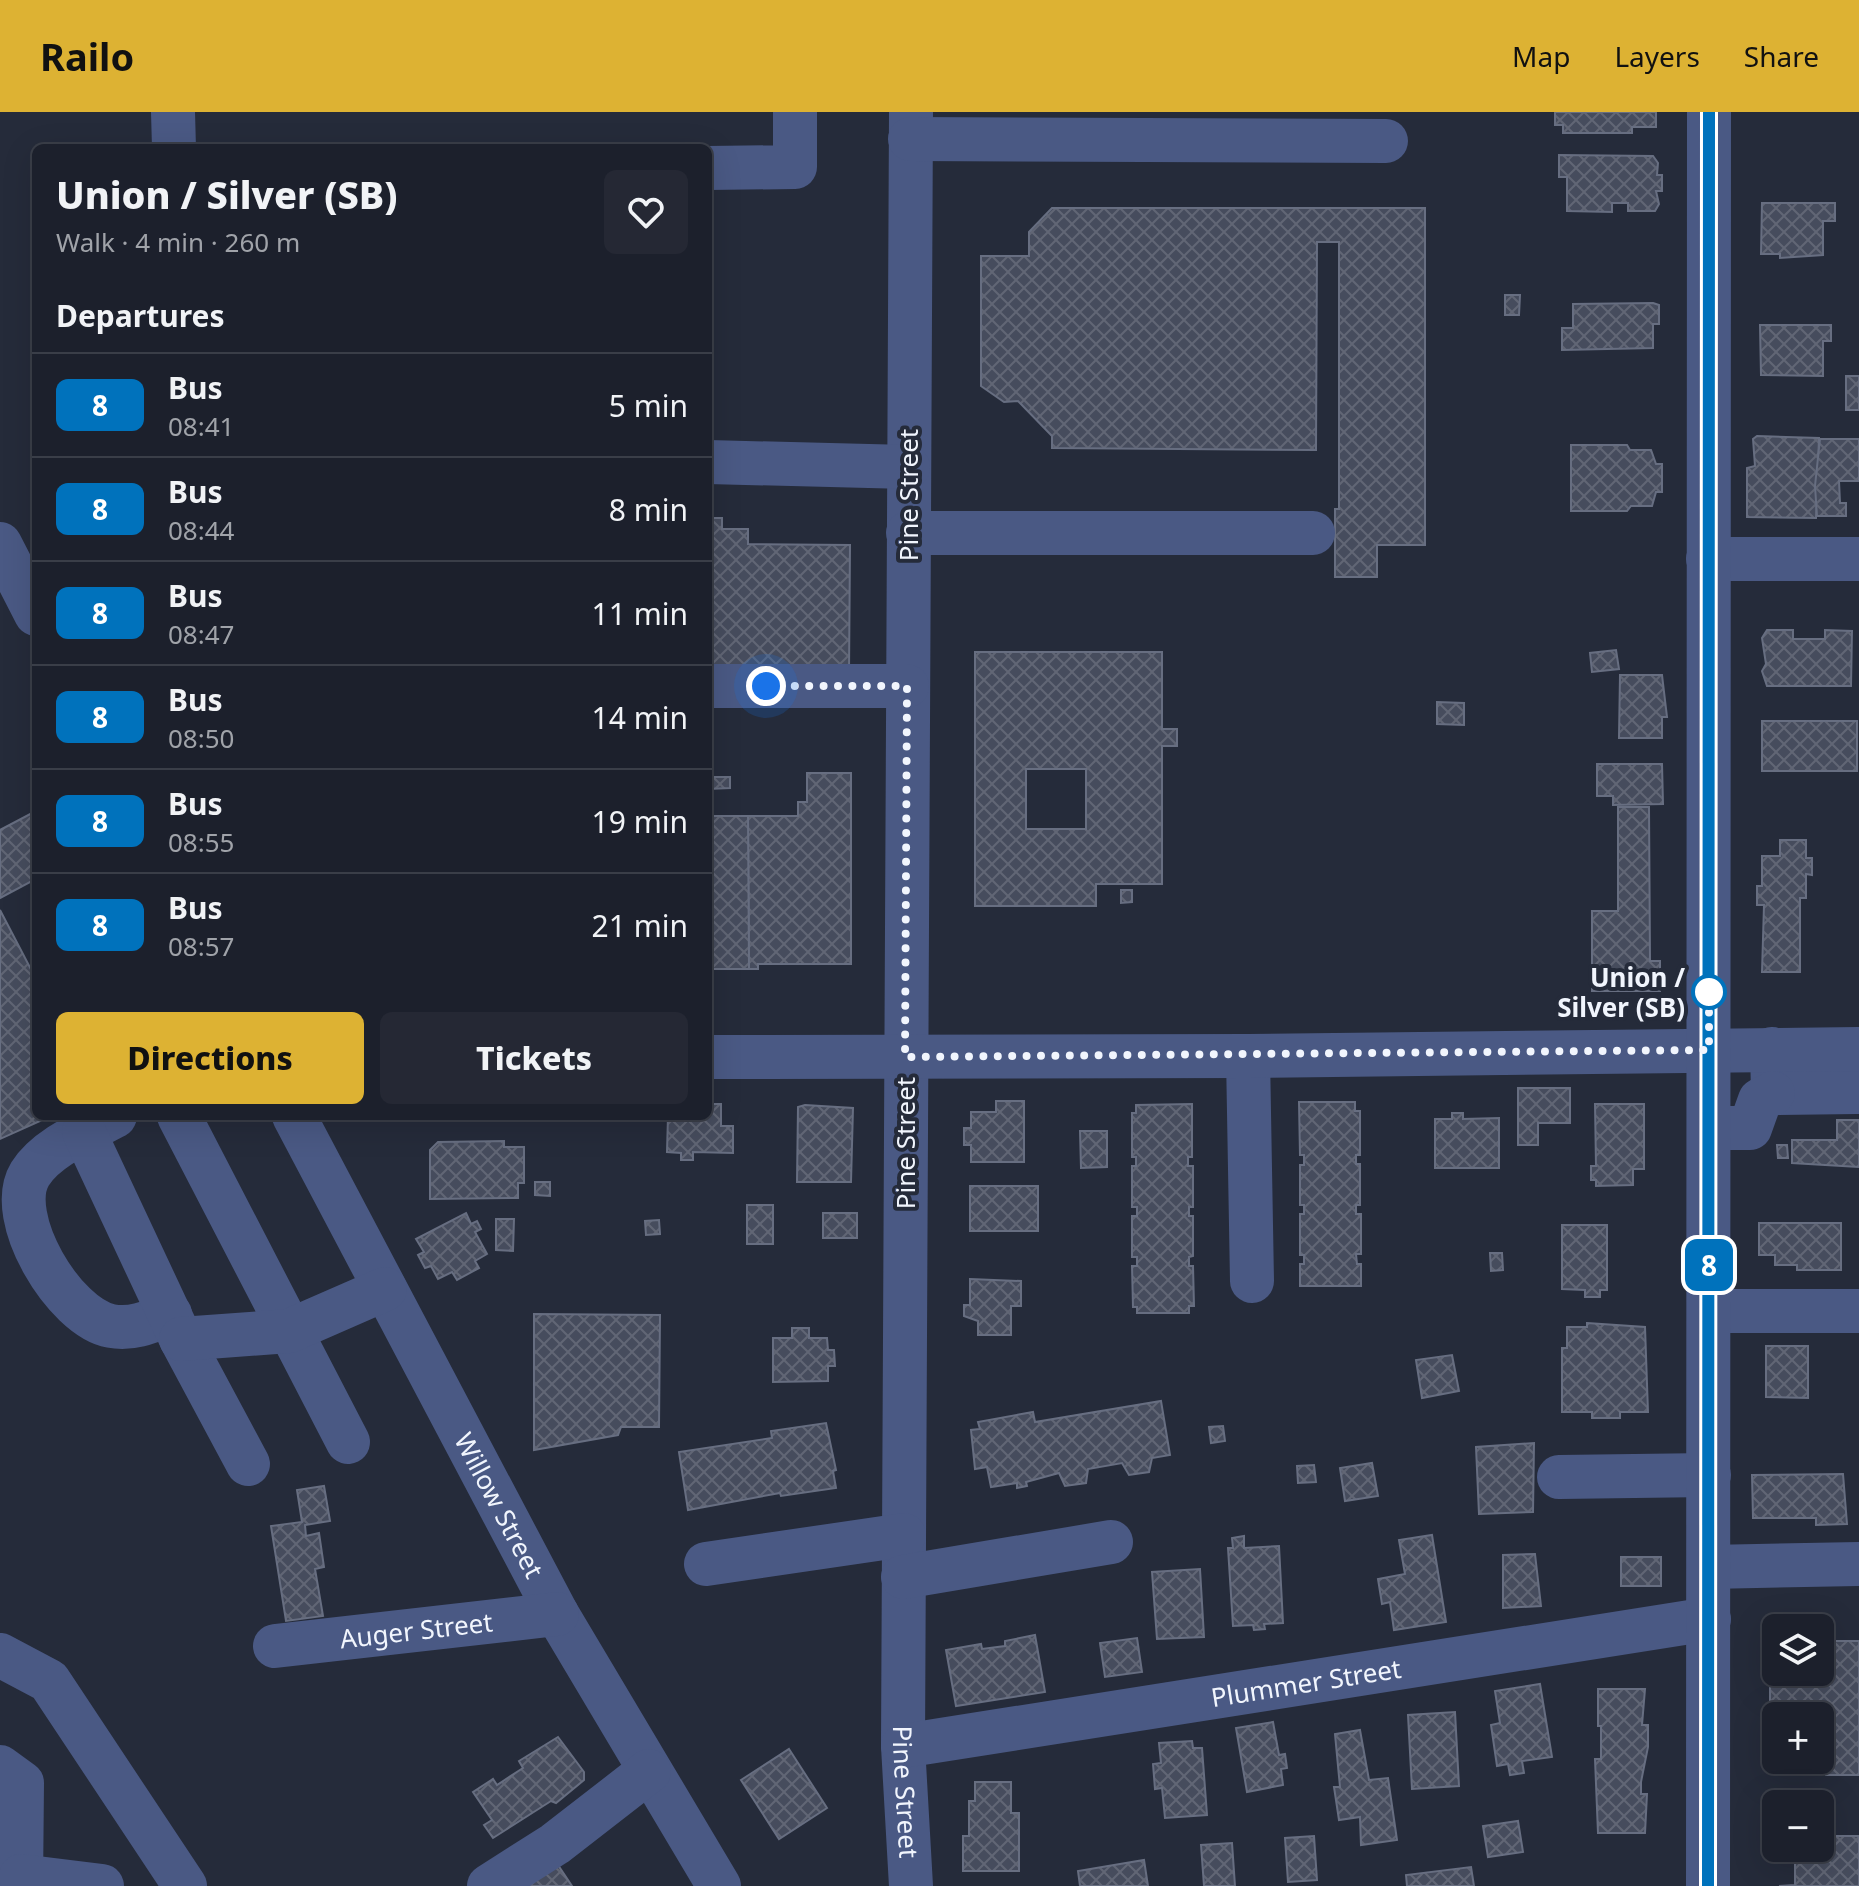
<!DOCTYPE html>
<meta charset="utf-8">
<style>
body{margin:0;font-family:"Noto Sans",sans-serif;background:#252834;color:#f1f3f6;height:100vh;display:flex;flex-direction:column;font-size:30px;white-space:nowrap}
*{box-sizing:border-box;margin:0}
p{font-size:26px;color:#a0a3a9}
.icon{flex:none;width:44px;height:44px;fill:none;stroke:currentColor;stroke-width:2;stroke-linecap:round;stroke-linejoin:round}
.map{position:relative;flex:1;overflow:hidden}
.details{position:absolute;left:32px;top:32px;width:680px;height:976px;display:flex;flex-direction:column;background:#1c202c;border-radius:12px;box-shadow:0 8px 32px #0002,0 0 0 2px #3a3e48}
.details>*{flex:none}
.badge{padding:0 16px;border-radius:12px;font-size:28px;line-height:52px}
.controls{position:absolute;left:1762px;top:1502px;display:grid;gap:16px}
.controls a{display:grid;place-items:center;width:72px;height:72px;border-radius:12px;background:#1c202c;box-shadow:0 8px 32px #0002,0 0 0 2px #3a3e48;font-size:40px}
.you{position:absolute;width:40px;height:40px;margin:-20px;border:6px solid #fff;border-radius:50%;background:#1a73e8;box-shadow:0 0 0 12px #1a73e833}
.map>.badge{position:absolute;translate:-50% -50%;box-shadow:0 0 0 4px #fff}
h2{padding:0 24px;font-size:30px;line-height:72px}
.round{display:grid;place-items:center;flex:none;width:84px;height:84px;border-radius:12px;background:#252834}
.summary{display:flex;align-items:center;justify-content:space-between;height:136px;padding:0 24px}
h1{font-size:38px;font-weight:800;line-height:60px}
.action{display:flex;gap:16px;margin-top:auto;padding:16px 24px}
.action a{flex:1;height:92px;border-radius:12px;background:#ddb233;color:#111;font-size:32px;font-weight:800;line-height:92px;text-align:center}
.action a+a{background:#252834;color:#f1f3f6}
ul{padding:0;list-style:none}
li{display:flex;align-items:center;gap:24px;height:104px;padding:0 24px;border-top:2px solid #3a3e48}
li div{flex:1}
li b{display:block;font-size:30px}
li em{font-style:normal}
li .badge{min-width:88px;font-weight:700;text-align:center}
header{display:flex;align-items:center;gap:48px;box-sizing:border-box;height:112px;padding:0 40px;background:#ddb233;color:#111}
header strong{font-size:38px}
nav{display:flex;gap:44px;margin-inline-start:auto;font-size:28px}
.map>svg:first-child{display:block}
.building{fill:url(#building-cross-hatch);stroke:#676e81;stroke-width:2;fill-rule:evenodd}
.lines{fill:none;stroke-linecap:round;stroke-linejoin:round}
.minor{stroke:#4a5984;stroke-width:44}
.line-casing{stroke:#fff;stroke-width:18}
.line{stroke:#0072bc;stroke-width:12}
.walk{stroke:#f1f5fd;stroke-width:8;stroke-dasharray:0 14.4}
.stop-dot{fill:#fff;stroke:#0072bc;stroke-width:4}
.labels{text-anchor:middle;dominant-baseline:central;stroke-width:8;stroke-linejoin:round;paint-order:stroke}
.street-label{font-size:26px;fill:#f1f5fd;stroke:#252b3a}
.stop-label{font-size:26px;font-weight:bold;fill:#f1f5fd;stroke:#252b3a;text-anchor:end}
</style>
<header>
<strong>Railo</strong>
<nav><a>Map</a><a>Layers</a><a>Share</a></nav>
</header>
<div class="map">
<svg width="1859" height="1774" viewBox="0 0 1859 1774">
<defs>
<pattern id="building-cross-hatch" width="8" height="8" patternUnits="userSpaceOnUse" patternTransform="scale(2)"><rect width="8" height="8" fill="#464c5d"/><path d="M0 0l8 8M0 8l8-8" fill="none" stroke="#616675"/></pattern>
</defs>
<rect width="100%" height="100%" fill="#252b3a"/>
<g class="building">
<path d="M 1555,0 L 1656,0 L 1656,15 L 1632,15 L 1632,21 L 1563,21 L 1563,13 L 1555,13 Z"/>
<path d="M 1559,43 L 1653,44 L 1658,51 L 1657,63 L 1662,63 L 1662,79 L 1656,79 L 1659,92 L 1655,99 L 1628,99 L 1628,91 L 1612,91 L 1612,100 L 1567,99 L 1567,65 L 1559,65 Z"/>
<path d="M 1762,91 L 1835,91 L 1835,109 L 1823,109 L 1823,143 L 1780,146 L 1780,142 L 1761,142 Z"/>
<path d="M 1052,96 L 1425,96 L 1425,433 L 1377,433 L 1377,465 L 1335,465 L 1335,397 L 1339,397 L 1339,130 L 1317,130 L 1316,338 L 1052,336 L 1052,324 L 1018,289 L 1004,290 L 981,274 L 981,144 L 1029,144 L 1029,120 Z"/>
<path d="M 1505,183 L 1520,183 L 1519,203 L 1505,203 Z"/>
<path d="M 1653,191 L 1659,193 L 1659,212 L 1653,212 L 1653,236 L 1562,238 L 1562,216 L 1573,216 L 1573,192 Z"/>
<path d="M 1760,213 L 1831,213 L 1831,229 L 1823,229 L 1823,264 L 1761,263 Z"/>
<rect x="1846" y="264" width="13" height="34"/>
<path d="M 1757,324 L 1819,326 L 1816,406 L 1747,405 L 1747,356 L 1755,354 L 1753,327 Z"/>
<path d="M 1820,327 L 1859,327 L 1859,369 L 1839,369 L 1840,391 L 1846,391 L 1846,404 L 1817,404 L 1815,374 Z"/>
<path d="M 1571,333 L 1627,333 L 1630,338 L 1651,338 L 1656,352 L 1662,352 L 1662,380 L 1656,380 L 1652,394 L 1631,394 L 1627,399 L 1571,399 Z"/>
<path d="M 710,406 L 722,406 L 722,417 L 748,417 L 748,432 L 850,433 L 849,561 L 708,560 Z"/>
<path d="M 1767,518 L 1793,518 L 1793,527 L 1825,527 L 1825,518 L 1852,519 L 1851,574 L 1767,574 L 1762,559 L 1766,552 L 1762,526 Z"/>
<path d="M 1616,538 L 1619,557 L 1592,560 L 1590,541 Z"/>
<path d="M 975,540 L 1162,540 L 1162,617 L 1177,617 L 1177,634 L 1162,634 L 1162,772 L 1096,772 L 1096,794 L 975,794 ZM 1026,657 L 1086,657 L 1086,717 L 1026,717 Z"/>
<path d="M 1620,563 L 1662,563 L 1667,605 L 1662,605 L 1662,626 L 1619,626 Z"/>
<path d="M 1437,590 L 1464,591 L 1464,613 L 1437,612 Z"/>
<rect x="1762" y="609" width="95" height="50"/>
<path d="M 1597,652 L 1662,652 L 1663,692 L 1613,693 L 1613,684 L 1597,684 Z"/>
<path d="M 807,661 L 851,661 L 851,852 L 758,852 L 758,857 L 749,857 L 748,704 L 798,704 L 798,690 L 807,690 Z"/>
<path d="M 708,665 L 730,665 L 730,676 L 708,677 Z"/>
<path d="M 1618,695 L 1649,695 L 1650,849 L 1660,849 L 1660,879 L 1592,879 L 1592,799 L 1618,799 Z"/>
<path d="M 36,699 L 36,767 L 0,786 L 0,718 Z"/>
<path d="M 708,704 L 748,704 L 749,857 L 708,857 Z"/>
<path d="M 1780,728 L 1806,728 L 1806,746 L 1812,746 L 1812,763 L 1806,762 L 1806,786 L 1800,786 L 1800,860 L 1762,860 L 1764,793 L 1757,793 L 1757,774 L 1762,774 L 1762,744 L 1780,744 Z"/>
<path d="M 1121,778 L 1132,778 L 1132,790 L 1121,791 Z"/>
<path d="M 0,798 L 36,867 L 36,1004 L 51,1004 L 0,1027 Z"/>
<path d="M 1518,976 L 1570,976 L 1570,1011 L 1538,1011 L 1538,1033 L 1518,1033 Z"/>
<path d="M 996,989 L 1024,989 L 1024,1050 L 971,1050 L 971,1033 L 964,1033 L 964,1016 L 971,1016 L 971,1000 L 996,1000 Z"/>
<path d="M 1299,990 L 1355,990 L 1355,999 L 1360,999 L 1360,1043 L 1356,1043 L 1356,1052 L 1360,1052 L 1360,1093 L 1356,1093 L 1356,1102 L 1361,1102 L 1361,1142 L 1356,1142 L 1357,1152 L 1361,1152 L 1361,1174 L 1300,1174 L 1300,1152 L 1304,1152 L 1304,1143 L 1300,1143 L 1300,1102 L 1304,1102 L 1304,1093 L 1300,1093 L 1300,1053 L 1304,1053 L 1304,1043 L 1300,1043 Z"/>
<path d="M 708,992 L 721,992 L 721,1014 L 733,1014 L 733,1041 L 693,1040 L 693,1048 L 681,1048 L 681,1041 L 667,1040 L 668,1004 L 708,1004 Z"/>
<path d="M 1192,992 L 1192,1045 L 1188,1045 L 1188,1054 L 1193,1054 L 1193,1095 L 1189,1095 L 1189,1104 L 1193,1104 L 1193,1144 L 1189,1145 L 1189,1154 L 1193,1154 L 1194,1194 L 1189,1194 L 1189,1201 L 1137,1201 L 1137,1195 L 1133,1195 L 1132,1154 L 1137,1154 L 1137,1145 L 1132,1145 L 1132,1104 L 1137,1104 L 1137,1095 L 1132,1095 L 1132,1054 L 1136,1054 L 1136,1045 L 1132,1045 L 1132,1001 L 1136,1001 L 1136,993 Z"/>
<path d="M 1595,992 L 1644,992 L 1644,1057 L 1633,1057 L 1633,1073 L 1596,1074 L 1596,1068 L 1591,1068 L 1591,1054 L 1596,1054 Z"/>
<path d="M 805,993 L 853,996 L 851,1070 L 797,1070 L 798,995 Z"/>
<path d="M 1452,1001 L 1463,1001 L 1463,1007 L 1499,1006 L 1499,1056 L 1435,1056 L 1435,1007 L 1452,1007 Z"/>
<path d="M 1837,1008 L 1859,1008 L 1859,1055 L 1792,1051 L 1792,1028 L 1837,1028 Z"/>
<path d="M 1080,1019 L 1107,1019 L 1107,1055 L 1081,1056 Z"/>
<path d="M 504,1029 L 504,1035 L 524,1035 L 524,1071 L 518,1071 L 518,1086 L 430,1087 L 430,1038 L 438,1030 Z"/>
<path d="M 1777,1033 L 1787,1033 L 1788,1046 L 1778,1046 Z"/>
<path d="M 535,1070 L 550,1070 L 550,1084 L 535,1083 Z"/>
<rect x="970" y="1074" width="68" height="45"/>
<rect x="747" y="1093" width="26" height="39"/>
<path d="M 466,1101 L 471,1112 L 477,1109 L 481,1117 L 475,1120 L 487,1142 L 475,1149 L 479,1156 L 457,1168 L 452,1160 L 438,1167 L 431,1154 L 425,1156 L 418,1143 L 424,1140 L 416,1127 Z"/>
<rect x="823" y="1101" width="34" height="25"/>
<path d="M 496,1107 L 514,1107 L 513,1139 L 496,1138 Z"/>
<path d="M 659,1108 L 660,1122 L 646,1123 L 645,1109 Z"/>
<path d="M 1759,1111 L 1841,1111 L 1841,1158 L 1797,1158 L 1797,1153 L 1775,1153 L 1775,1143 L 1759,1143 Z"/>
<path d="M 1562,1113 L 1607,1113 L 1607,1178 L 1600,1178 L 1600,1185 L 1585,1185 L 1585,1178 L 1562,1177 Z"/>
<path d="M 1490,1141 L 1502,1141 L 1503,1158 L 1491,1159 Z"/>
<path d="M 970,1167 L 1021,1169 L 1021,1194 L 1011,1194 L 1011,1223 L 978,1223 L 978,1209 L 964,1204 L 964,1193 L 970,1193 Z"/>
<path d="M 534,1202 L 660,1203 L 659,1315 L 621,1315 L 618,1323 L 534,1338 Z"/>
<path d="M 1587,1211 L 1645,1215 L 1648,1300 L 1620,1300 L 1620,1306 L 1592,1306 L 1592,1300 L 1562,1300 L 1562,1236 L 1567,1236 L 1567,1215 L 1587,1215 Z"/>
<path d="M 792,1216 L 809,1216 L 809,1226 L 827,1226 L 828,1238 L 834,1238 L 835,1254 L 828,1254 L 828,1269 L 773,1270 L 773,1226 L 792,1226 Z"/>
<path d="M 1766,1234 L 1808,1234 L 1808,1286 L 1766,1285 Z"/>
<path d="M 1452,1243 L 1459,1279 L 1422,1286 L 1416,1248 Z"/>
<path d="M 1161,1289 L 1170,1343 L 1152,1346 L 1149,1360 L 1129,1363 L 1122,1351 L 1088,1357 L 1086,1371 L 1065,1374 L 1059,1361 L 1026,1370 L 1027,1374 L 1017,1376 L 1017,1371 L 991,1375 L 987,1355 L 975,1357 L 971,1318 L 980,1317 L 978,1310 L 1033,1300 L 1035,1310 Z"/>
<path d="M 826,1311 L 836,1358 L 833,1359 L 836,1376 L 781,1384 L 780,1381 L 688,1398 L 679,1340 L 772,1326 L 771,1319 Z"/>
<path d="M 1223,1314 L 1225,1329 L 1211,1331 L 1209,1315 Z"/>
<path d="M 1534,1331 L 1533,1400 L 1479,1402 L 1476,1335 Z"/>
<path d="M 1372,1351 L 1378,1384 L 1345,1389 L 1340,1356 Z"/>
<path d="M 1314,1353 L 1316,1370 L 1298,1371 L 1297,1354 Z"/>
<path d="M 1843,1362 L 1847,1412 L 1816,1413 L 1816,1406 L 1753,1406 L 1752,1363 Z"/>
<path d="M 324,1374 L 330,1409 L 305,1413 L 306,1424 L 319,1421 L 324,1455 L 315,1457 L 323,1504 L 286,1509 L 271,1414 L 302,1410 L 297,1378 Z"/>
<path d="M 1432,1423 L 1446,1510 L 1394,1518 L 1390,1490 L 1382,1492 L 1378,1467 L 1405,1462 L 1399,1428 Z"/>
<path d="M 1244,1424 L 1244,1436 L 1279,1434 L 1283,1511 L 1264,1512 L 1265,1517 L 1254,1518 L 1253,1513 L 1233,1514 L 1228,1436 L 1233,1436 L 1232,1426 Z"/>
<path d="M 1535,1442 L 1541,1494 L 1503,1496 L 1503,1443 Z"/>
<rect x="1621" y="1445" width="40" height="29"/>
<path d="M 1200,1457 L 1204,1525 L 1157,1527 L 1152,1460 Z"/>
<path d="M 1035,1523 L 1045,1580 L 956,1594 L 946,1538 L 981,1532 L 982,1537 L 1005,1534 L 1005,1529 Z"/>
<path d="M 1137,1526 L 1142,1560 L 1105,1565 L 1100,1531 Z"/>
<path d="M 1770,1529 L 1776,1529 L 1776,1560 L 1820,1560 L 1820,1529 L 1859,1529 L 1859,1663 L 1826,1663 L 1825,1633 L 1820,1633 L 1820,1604 L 1776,1604 L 1776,1633 L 1770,1633 Z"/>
<path d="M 1540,1572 L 1552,1645 L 1522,1649 L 1524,1661 L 1510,1663 L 1508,1652 L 1497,1654 L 1491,1613 L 1500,1611 L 1495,1579 Z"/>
<path d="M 1598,1577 L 1645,1577 L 1642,1613 L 1648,1613 L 1648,1635 L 1641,1670 L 1641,1682 L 1647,1682 L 1645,1721 L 1598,1721 L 1595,1647 L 1601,1647 L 1601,1614 L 1598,1614 Z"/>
<path d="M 1455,1600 L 1459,1674 L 1412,1677 L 1408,1603 Z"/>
<path d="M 1273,1610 L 1279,1643 L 1285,1642 L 1287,1656 L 1281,1657 L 1283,1673 L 1247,1680 L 1236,1616 Z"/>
<path d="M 1360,1618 L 1369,1668 L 1388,1666 L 1397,1728 L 1361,1733 L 1360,1705 L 1339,1708 L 1334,1675 L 1340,1675 L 1335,1622 Z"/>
<path d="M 558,1625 L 584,1660 L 584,1668 L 556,1691 L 551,1689 L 493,1726 L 484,1713 L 492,1708 L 473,1680 L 493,1667 L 497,1673 L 523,1656 L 519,1649 Z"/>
<path d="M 1192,1629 L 1193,1636 L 1202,1636 L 1207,1703 L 1165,1706 L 1162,1676 L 1155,1677 L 1153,1652 L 1161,1651 L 1159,1631 Z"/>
<path d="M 789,1637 L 827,1696 L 779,1727 L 741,1668 Z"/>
<path d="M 975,1670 L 1011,1670 L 1011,1701 L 1019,1701 L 1019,1759 L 963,1759 L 963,1724 L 969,1724 L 969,1689 L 975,1689 Z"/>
<path d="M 1518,1709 L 1523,1740 L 1488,1745 L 1483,1714 Z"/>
<path d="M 1314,1724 L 1317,1768 L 1288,1770 L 1285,1726 Z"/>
<path d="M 1820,1724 L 1859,1724 L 1859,1774 L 1779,1774 L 1795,1773 L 1795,1736 L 1820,1736 Z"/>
<path d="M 1232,1731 L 1235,1774 L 1204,1774 L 1201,1733 Z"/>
<path d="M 1144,1748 L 1148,1774 L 1080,1774 L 1078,1759 Z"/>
<path d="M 558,1753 L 572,1774 L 526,1774 Z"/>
<path d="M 1471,1755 L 1474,1774 L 1407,1774 L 1406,1763 Z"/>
</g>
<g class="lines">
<g class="minor">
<path d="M 173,0 L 174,36"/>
<path id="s1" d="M 911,0 L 903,1634 L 911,1774"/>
<path d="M 910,27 L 1386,29"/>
<path d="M 708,56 L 795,55 L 795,0"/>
<path d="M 708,350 L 908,355"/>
<path d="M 908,421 L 1313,421"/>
<path d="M 0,432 L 36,502"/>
<path d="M 1708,447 L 1859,447"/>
<path d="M 708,574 L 907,574"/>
<path d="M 1772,937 L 1773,981 L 1857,980 L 1859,949"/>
<path d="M 1248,944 L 1252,1169"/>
<path d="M 708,945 L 1248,944 L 1859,937"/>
<path d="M 115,1004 C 87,1019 47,1035 30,1062 C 4,1105 64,1205 111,1214 C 132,1218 150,1210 170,1202"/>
<path d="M 179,1004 L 348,1330"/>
<path id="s2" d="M 294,1004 L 557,1502 L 719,1774"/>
<path d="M 1709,1016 L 1750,1016 L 1760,988 L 1773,981"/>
<path d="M 84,1020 L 181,1227 L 248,1352"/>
<path d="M 1710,1199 L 1859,1199"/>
<path d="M 181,1227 L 289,1219 L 385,1177"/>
<path d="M 1559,1365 L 1709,1363"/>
<path d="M 706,1452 L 904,1423"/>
<path d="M 1709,1455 L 1859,1452"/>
<path d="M 903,1465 L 1111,1430"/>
<path id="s3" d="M 275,1534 L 557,1502"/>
<path d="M 0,1543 L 49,1569 L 185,1774"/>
<path id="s4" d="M 903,1634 L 1709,1507"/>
<path d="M 0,1655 L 22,1671 L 21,1774"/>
<path d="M 21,1764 L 102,1774"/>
<path d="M 489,1774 L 555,1732 L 649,1659"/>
<path d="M 1708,1774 L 1709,0"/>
</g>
</g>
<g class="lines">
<defs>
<path id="line" d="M 1708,1774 L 1709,0"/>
</defs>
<use href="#line" class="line-casing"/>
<use href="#line" class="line"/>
<path class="walk" d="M 766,574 L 907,574 L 905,945 L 1709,938 C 1709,917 1709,895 1709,874 L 1709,880"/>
</g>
<circle class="stop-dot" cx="1709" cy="880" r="16"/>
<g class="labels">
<g class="street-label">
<text transform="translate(908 383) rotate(-90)">Pine Street</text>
<text transform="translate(905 1031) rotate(-90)">Pine Street</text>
<text stroke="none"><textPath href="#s2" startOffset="440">Willow Street</textPath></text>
<text stroke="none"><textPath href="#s3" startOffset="142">Auger Street</textPath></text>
<text stroke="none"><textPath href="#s4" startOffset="408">Plummer Street</textPath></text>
<text stroke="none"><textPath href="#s1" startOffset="1680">Pine Street</textPath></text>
</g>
<g class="stop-label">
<text x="1685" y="865">Union /<tspan x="1685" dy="30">Silver (SB)</tspan></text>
</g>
</g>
</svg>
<div class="controls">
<a><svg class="icon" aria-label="layers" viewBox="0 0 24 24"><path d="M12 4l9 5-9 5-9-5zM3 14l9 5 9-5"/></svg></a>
<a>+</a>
<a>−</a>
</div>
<div class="you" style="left:766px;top:574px"></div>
<b class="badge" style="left:1709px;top:1153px;background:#0072bc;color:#fff">8</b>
<section class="details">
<div class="summary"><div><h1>Union / Silver (SB)</h1><p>Walk · 4 min · 260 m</p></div><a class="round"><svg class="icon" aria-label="heart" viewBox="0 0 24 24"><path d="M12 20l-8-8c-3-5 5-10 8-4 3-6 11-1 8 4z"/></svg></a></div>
<h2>Departures</h2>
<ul>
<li><span class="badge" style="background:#0072bc;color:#fff">8</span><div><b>Bus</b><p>08:41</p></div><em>5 min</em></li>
<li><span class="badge" style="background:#0072bc;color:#fff">8</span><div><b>Bus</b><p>08:44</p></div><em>8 min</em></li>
<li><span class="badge" style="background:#0072bc;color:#fff">8</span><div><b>Bus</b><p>08:47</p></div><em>11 min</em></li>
<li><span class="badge" style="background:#0072bc;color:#fff">8</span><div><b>Bus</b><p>08:50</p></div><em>14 min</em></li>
<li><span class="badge" style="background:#0072bc;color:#fff">8</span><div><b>Bus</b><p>08:55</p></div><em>19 min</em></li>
<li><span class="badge" style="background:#0072bc;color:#fff">8</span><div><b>Bus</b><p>08:57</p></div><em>21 min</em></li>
</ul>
<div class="action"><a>Directions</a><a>Tickets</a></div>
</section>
</div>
